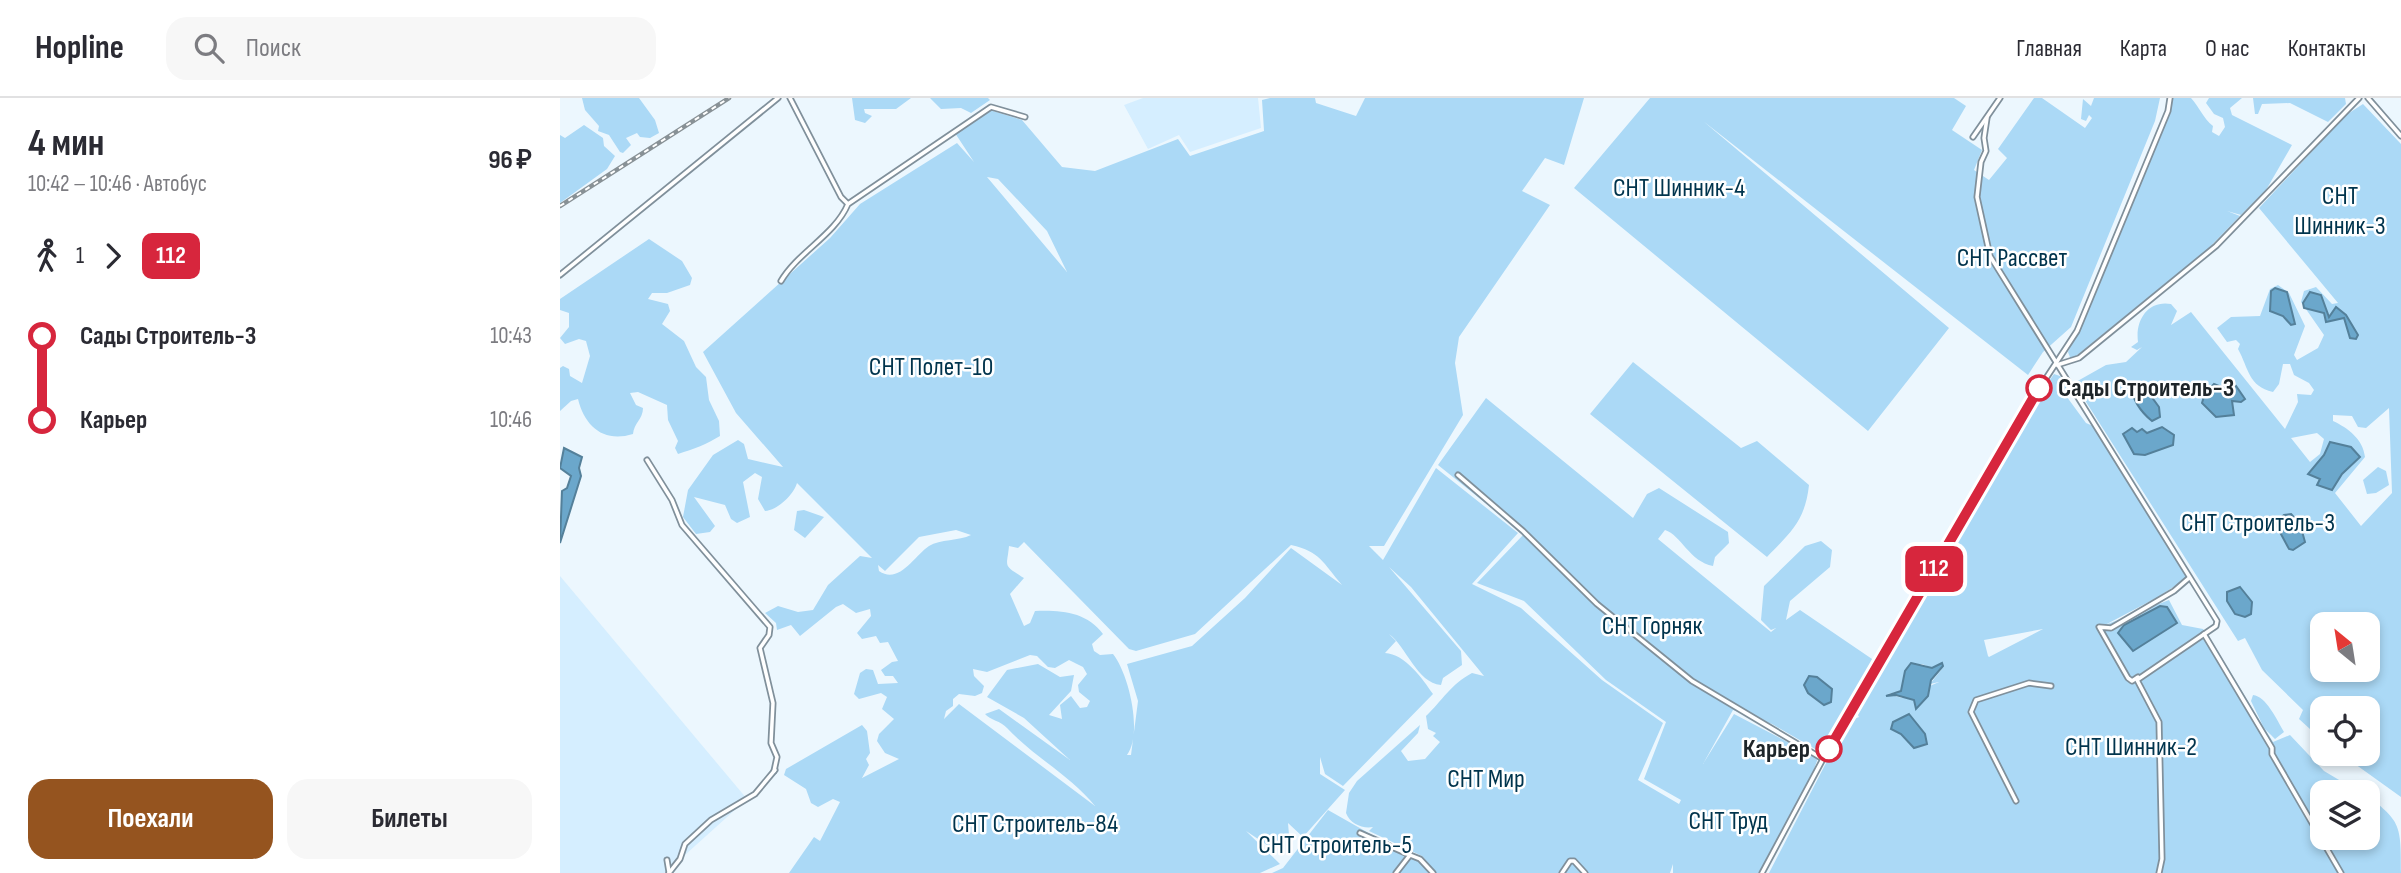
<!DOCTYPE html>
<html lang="ru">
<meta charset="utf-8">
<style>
body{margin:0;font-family:"Sofia Sans Condensed",sans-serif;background:#f7f7f7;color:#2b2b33;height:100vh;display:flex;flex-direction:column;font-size:26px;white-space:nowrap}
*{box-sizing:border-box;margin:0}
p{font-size:23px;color:#7c7c81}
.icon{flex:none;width:38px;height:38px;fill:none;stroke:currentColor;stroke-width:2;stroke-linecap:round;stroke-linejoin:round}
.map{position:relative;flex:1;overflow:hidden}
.side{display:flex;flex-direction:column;background:#fff;width:560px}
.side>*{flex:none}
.badge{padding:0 14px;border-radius:10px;font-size:24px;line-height:46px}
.needle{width:46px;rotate:330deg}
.buttons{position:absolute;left:1750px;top:514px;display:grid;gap:14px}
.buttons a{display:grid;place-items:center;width:70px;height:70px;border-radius:14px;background:#fff;box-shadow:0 4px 10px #0003;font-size:35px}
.map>.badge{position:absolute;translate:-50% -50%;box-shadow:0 0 0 4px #fff}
.legs{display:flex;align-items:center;gap:10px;height:77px;padding:0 28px;font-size:23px}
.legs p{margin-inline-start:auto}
.overview{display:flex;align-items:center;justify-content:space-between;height:119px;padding:0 28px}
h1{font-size:38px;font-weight:700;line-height:52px}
.button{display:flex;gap:14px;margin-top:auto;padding:14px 28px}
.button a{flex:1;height:80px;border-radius:21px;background:#95541f;color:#fff;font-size:28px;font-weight:700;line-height:80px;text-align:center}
.button a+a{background:#f7f7f7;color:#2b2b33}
ul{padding:0 28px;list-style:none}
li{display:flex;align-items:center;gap:24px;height:84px;font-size:26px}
li i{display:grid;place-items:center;width:10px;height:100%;margin:0 9px;background:currentColor}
li i::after{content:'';width:18px;height:18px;margin:-9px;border:5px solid;border-radius:50%;background:#fff}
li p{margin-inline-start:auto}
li:first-child i{background:linear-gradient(#0000 50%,currentColor 0)}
li:last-child i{background:linear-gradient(currentColor 50%,#0000 0)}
header{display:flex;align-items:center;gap:42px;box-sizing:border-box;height:98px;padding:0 35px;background:#fff;border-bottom:2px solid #e1e1e2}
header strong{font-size:33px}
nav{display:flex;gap:38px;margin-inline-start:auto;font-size:24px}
.search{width:490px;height:63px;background:#f7f7f7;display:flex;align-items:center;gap:18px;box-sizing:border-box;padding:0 24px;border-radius:21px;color:#7c7c81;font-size:26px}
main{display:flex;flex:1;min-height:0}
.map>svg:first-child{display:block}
.built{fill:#d5eeff}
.green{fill:#abd9f6;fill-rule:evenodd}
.water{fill:#6ba7cb;stroke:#54809a;stroke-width:2}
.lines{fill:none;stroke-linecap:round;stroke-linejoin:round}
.minor-casing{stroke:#80909b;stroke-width:7}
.minor{stroke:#fff;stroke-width:3.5}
.rail-casing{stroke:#889196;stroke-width:4.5}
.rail{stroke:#fff;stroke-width:2;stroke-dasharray:5;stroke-linecap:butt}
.line-1-casing{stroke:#fff;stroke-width:16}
.line-1{stroke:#d7263d;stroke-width:10}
.stop-1-dot{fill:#fff;stroke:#d7263d;stroke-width:3.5}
.labels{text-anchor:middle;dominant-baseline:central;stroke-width:5;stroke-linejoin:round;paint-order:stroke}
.park-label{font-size:26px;fill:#00344d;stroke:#fff}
.stop-label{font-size:26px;font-weight:bold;fill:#1e2529;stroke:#fff;text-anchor:start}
</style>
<header>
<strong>Hopline</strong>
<div class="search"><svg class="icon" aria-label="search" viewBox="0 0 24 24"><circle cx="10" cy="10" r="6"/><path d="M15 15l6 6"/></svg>Поиск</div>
<nav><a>Главная</a><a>Карта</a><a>О нас</a><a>Контакты</a></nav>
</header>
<main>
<section class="side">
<div class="overview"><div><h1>4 мин</h1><p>10:42 – 10:46 · Автобус</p></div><b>96 ₽</b></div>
<div class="legs"><svg class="icon" aria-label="walk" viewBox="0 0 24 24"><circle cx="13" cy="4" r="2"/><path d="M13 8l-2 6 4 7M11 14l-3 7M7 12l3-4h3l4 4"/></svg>1<svg class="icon" aria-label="forward" viewBox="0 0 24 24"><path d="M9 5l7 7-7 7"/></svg><b class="badge" style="background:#d7263d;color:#fff">112</b></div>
<ul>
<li><i style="color:#d7263d"></i><b>Сады Строитель-3</b><p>10:43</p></li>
<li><i style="color:#d7263d"></i><b>Карьер</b><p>10:46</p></li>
</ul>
<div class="button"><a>Поехали</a><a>Билеты</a></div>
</section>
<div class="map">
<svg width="1841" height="775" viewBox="0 0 1841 775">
<rect width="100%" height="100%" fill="#ecf7fe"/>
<g class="built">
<path d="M 583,0 L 698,0 L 701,30 L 630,54 L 619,37 L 588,51 L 564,7 Z"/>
<path d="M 0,478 L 187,701 L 105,775 L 0,775 Z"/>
</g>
<g class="green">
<path d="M 22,0 L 79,0 L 95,22 L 99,35 L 90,40 L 80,39 L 77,35 L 66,40 L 71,47 L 63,55 L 60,54 L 49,37 L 38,33 L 39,28 L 25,12 Z"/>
<path d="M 292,0 L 351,0 L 336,11 L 304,11 L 305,15 L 312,18 L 305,25 L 295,22 Z"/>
<path d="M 370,0 L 428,0 L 430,2 L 411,15 L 401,10 L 381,11 Z"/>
<path d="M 710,0 L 755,0 L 756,5 L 796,18 L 805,0 L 1024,0 L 1004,67 L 985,60 L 962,93 L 990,107 L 899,239 L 895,265 L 903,317 L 824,448 L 809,448 L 823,462 L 876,370 L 958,435 L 912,486 L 961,510 L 1042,582 L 1103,625 L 1078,682 L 1119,706 L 1121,702 L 1084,681 L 1106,624 L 1046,582 L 964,503 L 917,485 L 964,436 L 878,367 L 926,300 L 1073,420 L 1087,396 L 1099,390 L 1168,434 L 1169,445 L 1155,459 L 1153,468 C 1130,464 1121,437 1105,432 L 1098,441 L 1211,534 L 1216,530 L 1211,532 L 1201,522 L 1204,488 L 1245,448 L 1261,443 L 1272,452 L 1270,469 L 1230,503 L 1226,522 L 1240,512 L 1315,563 L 1262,655 L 1212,626 L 1173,612 L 1143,666 L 1174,616 L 1258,660 L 1252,677 L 1199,775 L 1113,775 L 1113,766 L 1110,775 L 876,775 L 862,758 L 809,733 L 813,729 C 803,731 790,726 786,715 L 789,695 L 797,683 L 860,627 L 858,635 L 841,653 L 848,663 L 865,661 L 880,644 L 873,638 L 876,635 L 868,631 L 866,618 C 882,603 891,586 912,575 L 924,578 L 851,489 L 829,469 L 901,553 L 902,567 L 883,580 L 881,587 C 857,585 846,548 829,536 L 836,543 L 825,555 C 845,556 862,580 873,596 L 783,688 L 765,676 L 760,659 L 760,676 L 785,692 L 743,739 L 728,725 L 729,737 L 713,751 L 686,733 L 720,766 L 700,775 L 229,775 L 254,739 L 260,743 L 280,704 L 273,701 L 258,709 L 251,705 L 246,691 L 224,677 L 226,671 L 302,627 L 307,633 L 310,655 L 306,661 L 309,667 L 302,680 L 339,661 L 325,655 L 317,643 L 319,636 L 334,621 L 322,611 L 327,599 L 321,595 L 299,601 L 294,596 L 300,575 L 306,571 L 313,572 L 318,586 L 338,585 L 333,578 L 325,578 L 321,572 L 332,564 L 338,563 L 328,544 L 320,545 L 316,538 L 302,541 L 297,535 L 311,518 L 310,511 L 296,515 L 283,506 L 276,509 L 240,538 L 231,527 L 217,532 L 216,525 L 205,515 L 218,508 L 238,514 L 253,512 L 268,487 L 300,458 L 312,460 L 237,385 C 234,396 218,412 205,413 L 198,401 L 202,379 L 195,375 L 183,384 L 190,419 L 177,425 L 171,421 L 165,407 L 134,399 L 155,428 L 150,434 L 136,436 L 123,419 L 128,392 L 153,357 L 178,342 L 184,346 L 188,361 L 223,369 L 176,315 L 143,254 L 270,140 L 300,106 L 397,45 L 414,64 L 395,35 L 430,12 L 462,22 L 502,69 L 535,73 L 618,41 L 630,58 L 704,33 L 702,2 ZM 427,79 L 438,81 L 487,133 L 507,174 ZM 396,432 L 411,437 C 399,443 380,441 369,448 C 354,458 339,487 319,473 L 318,467 L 325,473 L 359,439 ZM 464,444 L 569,551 L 576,553 L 635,536 L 731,447 C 761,454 762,464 782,487 L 731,450 L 685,500 L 632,548 L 567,566 L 578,603 L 571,657 L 567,657 C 583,636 569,576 553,556 L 540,557 L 534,553 L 532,546 L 543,536 C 527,514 501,512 475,513 L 470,525 L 464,528 L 450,496 L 464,480 C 442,466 447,470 449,448 L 458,450 ZM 470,557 L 477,558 L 488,569 L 495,570 L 509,562 L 523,569 L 527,576 L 518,587 L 519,594 L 530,603 L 527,609 L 520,610 L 511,598 L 500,607 L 502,621 L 489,617 L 511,593 L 514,577 L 500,579 L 478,566 L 447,572 L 427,599 L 464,620 L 510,662 L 439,611 L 425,616 C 430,622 441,623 447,630 C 474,659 511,678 535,708 L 399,606 L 384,621 L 386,613 L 393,608 L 393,601 L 399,596 L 415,598 L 422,595 L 424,588 L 414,578 L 413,571 L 427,574 Z"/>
<path d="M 1090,0 L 1394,0 L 1406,8 L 1392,32 L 1422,52 L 1414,72 L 1429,82 L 1447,60 L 1438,51 L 1474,0 L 1482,0 L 1525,30 L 1532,20 L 1529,17 L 1526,23 L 1521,21 L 1523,1 L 1531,8 L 1534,0 L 1600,0 L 1595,23 L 1511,229 L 1483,254 L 1468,277 L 1143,23 L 1389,230 L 1308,333 L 1014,90 Z"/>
<path d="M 1612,0 L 1631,0 C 1640,10 1643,20 1653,28 L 1652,34 L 1659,38 L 1665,29 L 1663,20 L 1654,16 L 1646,5 L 1649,0 L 1682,0 L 1670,10 L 1672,17 L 1732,47 L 1706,92 L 1681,117 L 1667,113 L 1680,118 L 1642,157 L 1511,262 L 1508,254 L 1605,28 Z"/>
<path d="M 1693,0 L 1785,0 L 1786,6 L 1768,24 L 1730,5 L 1702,6 L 1698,16 L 1695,16 Z"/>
<path d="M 1803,6 L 1841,46 L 1841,699 L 1781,656 L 1808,656 L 1808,611 L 1762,611 L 1762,642 L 1739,621 L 1743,612 L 1702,572 L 1685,540 L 1678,543 L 1514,285 L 1546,267 L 1566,264 L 1582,249 L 1577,252 L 1571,249 L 1578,244 C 1575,222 1588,202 1611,206 L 1617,213 L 1611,227 L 1631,214 L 1725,331 L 1738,304 L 1737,296 L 1751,297 L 1754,292 L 1749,285 L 1734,277 L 1730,266 L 1723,266 L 1719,286 L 1713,294 C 1688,288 1689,271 1678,251 L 1680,246 L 1676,242 L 1667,244 L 1657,230 L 1671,219 L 1700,218 L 1710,191 L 1718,187 L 1729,195 L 1745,228 L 1734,257 L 1737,262 L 1758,250 L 1764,237 L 1741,204 L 1744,193 L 1756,189 L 1772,206 L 1778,205 L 1699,110 L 1786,17 ZM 1829,310 L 1832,395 L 1801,428 L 1775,395 L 1805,359 C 1803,341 1788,330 1773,323 L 1773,317 L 1792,318 L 1798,329 L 1806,330 ZM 1757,335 L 1764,341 L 1760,356 L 1750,364 L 1731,340 ZM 1762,527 L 1808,527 L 1808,572 L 1762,572 Z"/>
<path d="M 24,27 L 43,40 L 44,48 L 55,58 L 47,71 L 0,105 L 0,37 L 5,40 Z"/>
<path d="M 89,141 L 122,163 L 132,180 L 130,187 L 107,195 L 92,195 L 88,201 L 108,206 L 110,213 L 102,226 L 124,243 L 136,269 L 146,279 L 149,302 L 159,323 L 160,338 C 147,346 134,351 118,356 L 115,350 L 118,343 L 108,322 L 107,307 L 78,294 L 70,295 L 76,307 L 83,310 C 83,321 74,325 73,336 C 44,345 25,329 18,301 L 11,303 L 0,313 L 0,270 L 3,268 L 9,271 L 10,278 L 22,285 L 30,258 L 26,243 L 19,241 L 5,246 L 0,240 L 9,229 L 9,215 L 0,212 L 0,201 Z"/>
<path d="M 1073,264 L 1181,350 L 1197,343 L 1249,387 C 1245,423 1231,434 1207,459 L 1030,316 Z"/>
<path d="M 1494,276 L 1500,278 L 1507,288 L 1504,295 L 1526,325 L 1533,328 L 1627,480 L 1598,499 L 1545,527 L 1609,502 L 1622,527 L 1643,531 L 1648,537 L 1703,628 L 1691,603 L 1693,597 C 1706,598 1717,622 1724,634 L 1715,641 L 1705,631 L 1713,644 L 1730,637 L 1764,673 L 1801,695 L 1762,695 L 1762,740 L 1808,740 L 1808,698 C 1841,724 1841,727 1841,775 L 1209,775 L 1265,667 L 1292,622 L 1299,619 L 1296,613 L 1475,303 ZM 1483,531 L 1429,559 L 1428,558 L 1424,542 ZM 1382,565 L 1381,572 L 1370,586 L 1379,584 L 1342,600 L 1328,596 L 1341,593 L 1345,573 L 1362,566 L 1372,570 Z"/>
<path d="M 1818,369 L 1826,373 L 1829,387 L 1816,395 L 1807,396 L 1803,382 Z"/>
<path d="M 244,412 L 264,419 L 245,440 L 234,432 L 237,413 Z"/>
<path d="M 768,712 L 858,763 L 870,775 L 712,775 L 723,770 Z"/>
</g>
<g class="water">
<path d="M 1715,190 L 1727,194 L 1735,226 L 1731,227 L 1723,218 L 1710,213 L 1711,193 Z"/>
<path d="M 1750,194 L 1761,197 L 1769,219 L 1776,209 L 1786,217 L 1798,237 L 1796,241 L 1790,240 L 1784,220 L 1766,224 L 1764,215 L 1744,210 L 1743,205 Z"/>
<path d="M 1573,286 L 1584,287 L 1593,293 L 1591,298 L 1599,309 L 1600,319 L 1592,323 C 1582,315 1569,299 1573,286 Z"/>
<path d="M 1654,286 L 1666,291 L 1676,288 L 1685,301 L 1681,304 L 1672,303 L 1674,317 L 1656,319 L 1642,305 L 1645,295 Z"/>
<path d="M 1602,329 L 1614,337 L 1613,347 L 1585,357 L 1574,356 L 1563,336 L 1572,330 L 1577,334 L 1582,331 L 1587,335 Z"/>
<path d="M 1770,344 L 1791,349 L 1800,359 L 1782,376 L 1772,392 L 1757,387 L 1760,381 L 1748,376 L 1764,357 Z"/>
<path d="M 4,350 L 22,359 L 19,370 L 21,378 L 0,445 L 2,393 L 7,390 L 11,378 L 0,370 Z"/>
<path d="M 1731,416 L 1740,426 L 1745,444 L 1733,452 L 1729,451 L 1715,425 L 1724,417 Z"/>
<path d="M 1680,489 L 1692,504 L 1691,516 L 1685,519 L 1675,516 L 1667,503 L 1667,494 Z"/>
<path d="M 1600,508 L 1607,509 L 1617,525 L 1573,553 L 1558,535 L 1564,527 Z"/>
<path d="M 1351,565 L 1372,570 L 1382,565 L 1383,568 L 1371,582 L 1368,598 L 1356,611 L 1354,602 L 1336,597 L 1326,598 L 1341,593 L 1345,573 Z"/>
<path d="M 1249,578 L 1257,579 L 1272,591 L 1271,604 L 1264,607 L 1248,595 L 1244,587 Z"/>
<path d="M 1349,616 L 1365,636 L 1367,646 L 1354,650 L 1341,636 L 1331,631 L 1333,624 Z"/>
</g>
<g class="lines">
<defs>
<g id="minor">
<path d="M 230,0 L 281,99 L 287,105"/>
<path d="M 1808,0 L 1841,38"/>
<path d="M 1427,20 L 1424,40 L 1426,53 L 1421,64 L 1417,99 L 1430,158 L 1657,523 L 1656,528 L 1577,582 L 1599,624 L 1602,761 L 1599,775"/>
<path d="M 1413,39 L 1440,0"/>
<path d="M 0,177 L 218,0"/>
<path d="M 221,183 C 238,154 275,137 288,106 L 431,9 L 465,19"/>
<path d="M 1497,267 L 1519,260 L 1656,148 L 1799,0"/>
<path d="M 87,362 L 112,402 L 122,427 L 210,529 L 209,537 L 200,550 L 213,605 L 211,645 L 217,659 L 214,673"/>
<path d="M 898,377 L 963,433 L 1037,506 L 1132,583 L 1263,661"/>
<path d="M 1644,536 L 1712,650 L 1712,656 L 1781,775"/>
<path d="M 1578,579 L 1572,583 L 1568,580 L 1539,529 L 1551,530 L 1614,493 L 1629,480"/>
<path d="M 1456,703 L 1411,614 L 1416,602 L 1469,585 L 1491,588"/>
<path d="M 800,735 L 850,757"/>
<path d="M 107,762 L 109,774"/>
<path d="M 109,775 L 120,761 L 125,746 L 151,722 L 195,696 L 215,672"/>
<path d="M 836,775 L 850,757 L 860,761 L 873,775"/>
<path d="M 1002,775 L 1010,763 L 1014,763 L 1025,775"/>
<path d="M 1202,775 L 1263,661 L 1477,294 L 1517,233 L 1608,13 L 1610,0"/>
</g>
</defs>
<use href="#minor" class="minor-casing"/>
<use href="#minor" class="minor"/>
<defs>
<path id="rail" d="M 0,108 L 169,0"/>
</defs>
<use href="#rail" class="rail-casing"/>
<use href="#rail" class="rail"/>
</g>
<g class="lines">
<defs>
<path id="line-1" d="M 1269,651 L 1479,290"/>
</defs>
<use href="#line-1" class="line-1-casing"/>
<use href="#line-1" class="line-1"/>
</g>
<g class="stop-1-dot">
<circle cx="1479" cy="290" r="12"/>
<circle cx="1269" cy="651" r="12"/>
</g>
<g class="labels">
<g class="park-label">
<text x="1119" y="90">СНТ Шинник-4</text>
<text x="1780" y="98">СНТ<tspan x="1780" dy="30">Шинник-3</tspan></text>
<text x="1452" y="160">СНТ Рассвет</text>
<text x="371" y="269">СНТ Полет-10</text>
<text x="1698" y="425">СНТ Строитель-3</text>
<text x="1092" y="528">СНТ Горняк</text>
<text x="1571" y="649">СНТ Шинник-2</text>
<text x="926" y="681">СНТ Мир</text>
<text x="1168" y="723">СНТ Труд</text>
<text x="475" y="726">СНТ Строитель-84</text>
<text x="775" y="747">СНТ Строитель-5</text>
</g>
<g class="stop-label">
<text x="1498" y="290">Сады Строитель-3</text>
<text x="1250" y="651" text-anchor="end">Карьер</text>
</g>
</g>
</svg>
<div class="buttons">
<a><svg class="needle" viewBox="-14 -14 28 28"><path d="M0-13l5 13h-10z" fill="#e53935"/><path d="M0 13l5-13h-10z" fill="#7c7c81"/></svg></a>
<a><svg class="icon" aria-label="locate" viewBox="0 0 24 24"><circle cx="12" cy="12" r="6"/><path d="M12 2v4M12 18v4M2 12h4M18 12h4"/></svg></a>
<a><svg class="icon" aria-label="layers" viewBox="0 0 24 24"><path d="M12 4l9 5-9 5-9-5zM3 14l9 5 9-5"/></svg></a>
</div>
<b class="badge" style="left:1374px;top:471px;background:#d7263d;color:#fff">112</b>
</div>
</main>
